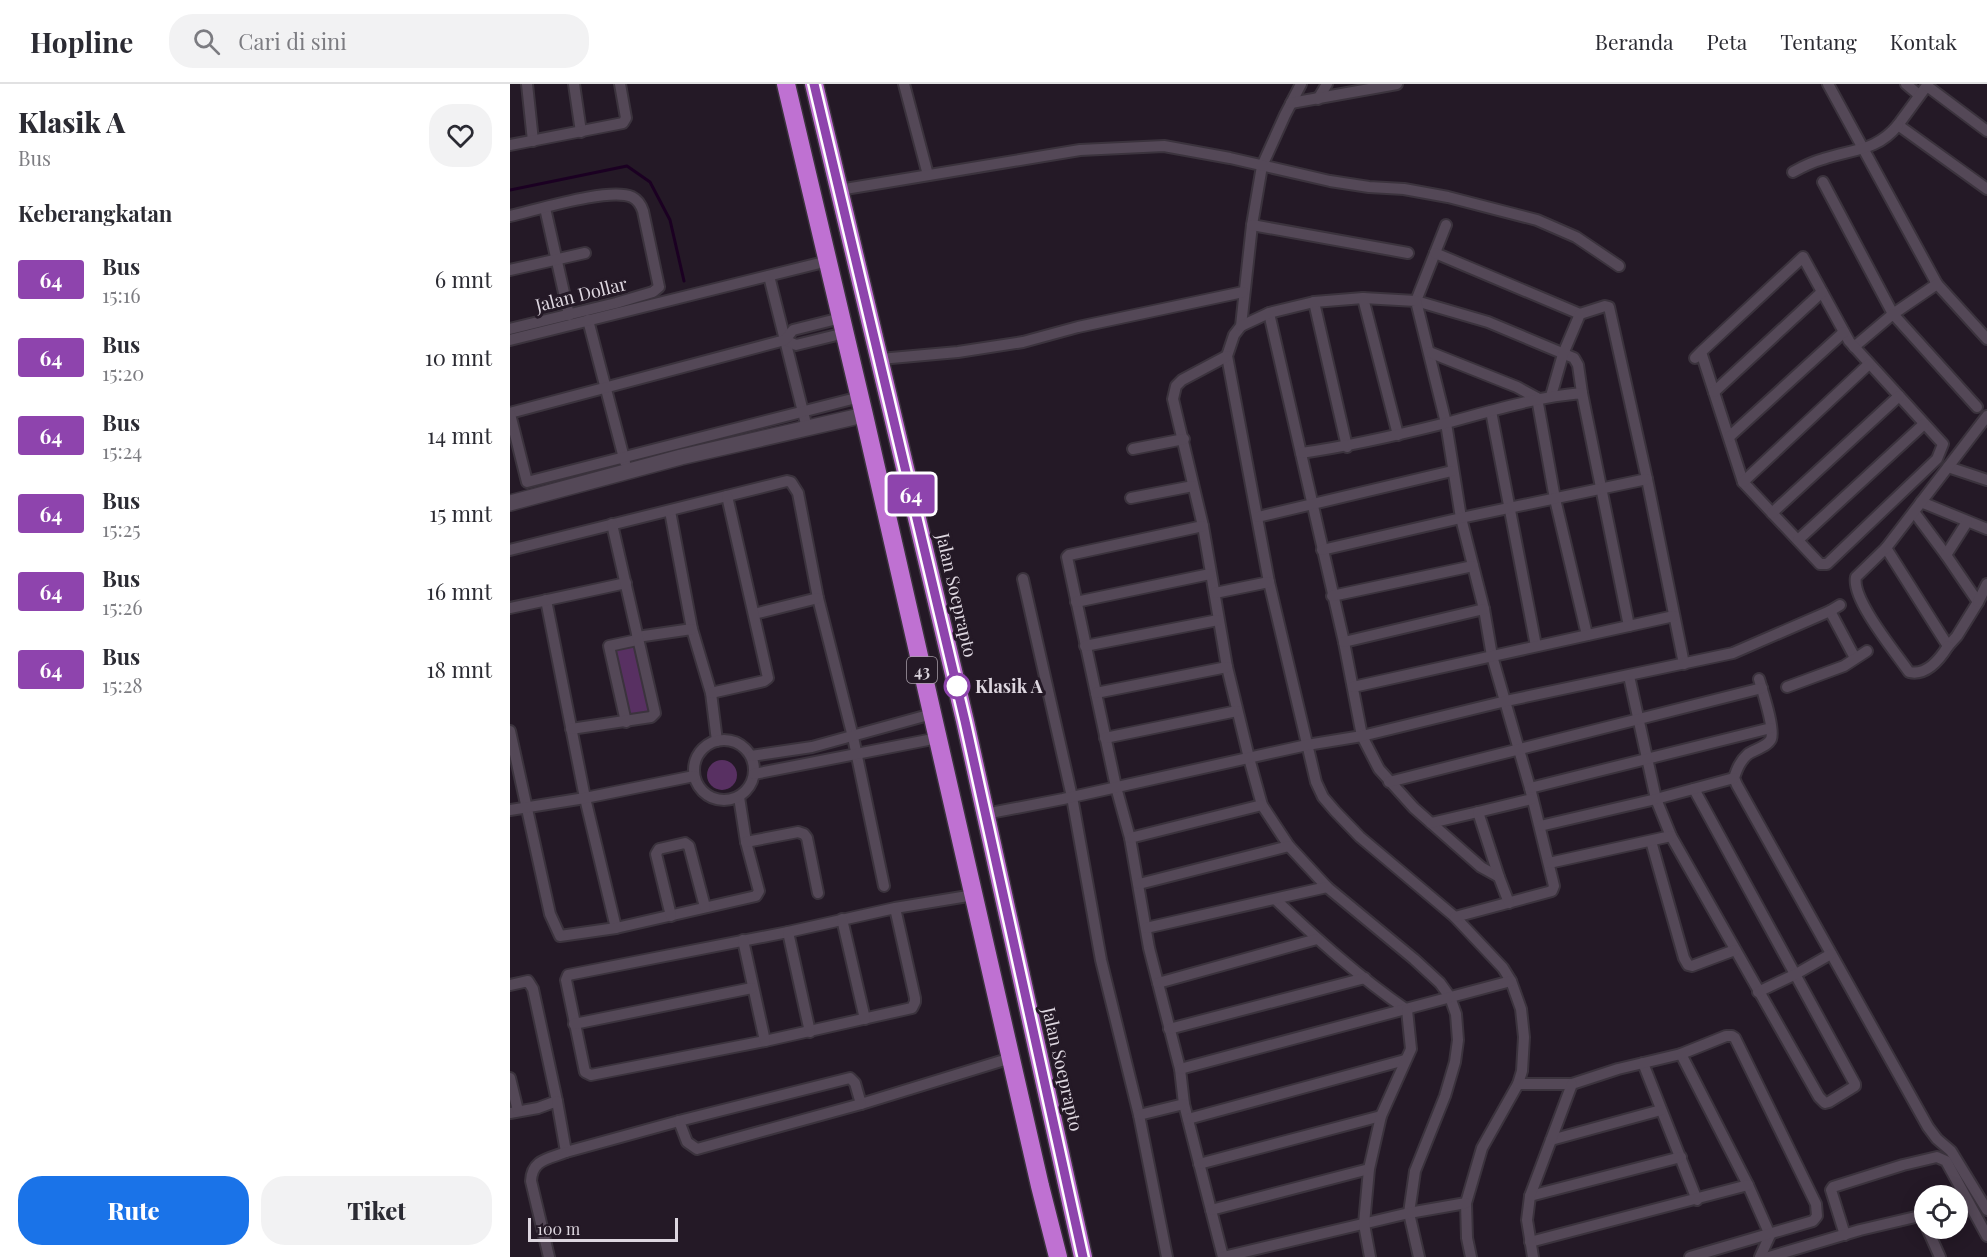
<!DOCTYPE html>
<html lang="id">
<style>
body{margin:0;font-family:"Playfair Display",serif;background:#f2f2f3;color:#2b2b33;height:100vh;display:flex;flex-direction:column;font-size:22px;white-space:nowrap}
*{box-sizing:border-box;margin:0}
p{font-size:20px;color:#7c7c81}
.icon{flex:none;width:33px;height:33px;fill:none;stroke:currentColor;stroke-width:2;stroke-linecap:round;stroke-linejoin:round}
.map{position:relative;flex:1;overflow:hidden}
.sheet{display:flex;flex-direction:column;background:#fff;width:510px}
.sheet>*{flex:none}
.badge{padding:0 12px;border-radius:4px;font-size:21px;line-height:39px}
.fabs{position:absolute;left:1404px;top:1101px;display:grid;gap:12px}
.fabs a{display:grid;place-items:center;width:54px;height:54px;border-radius:50%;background:#fff;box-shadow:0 3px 15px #0003;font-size:30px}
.scale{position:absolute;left:18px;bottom:15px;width:150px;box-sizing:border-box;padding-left:6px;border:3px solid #ddd6df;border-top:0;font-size:16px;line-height:21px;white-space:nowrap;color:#ddd6df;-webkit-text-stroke:4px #241926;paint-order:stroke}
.map>.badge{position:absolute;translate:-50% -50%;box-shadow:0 0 0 3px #fff}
h2{padding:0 18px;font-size:22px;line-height:54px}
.round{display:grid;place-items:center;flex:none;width:63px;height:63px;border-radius:24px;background:#f2f2f3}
.summary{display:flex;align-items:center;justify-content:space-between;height:102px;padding:0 18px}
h1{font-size:28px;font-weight:800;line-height:45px}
.cta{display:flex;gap:12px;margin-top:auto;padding:12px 18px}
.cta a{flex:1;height:69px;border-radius:24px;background:#1a73e8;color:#fff;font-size:24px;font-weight:800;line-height:69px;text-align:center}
.cta a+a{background:#f2f2f3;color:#2b2b33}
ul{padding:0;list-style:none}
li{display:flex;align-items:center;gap:18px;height:78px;padding:0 18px}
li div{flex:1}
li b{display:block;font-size:22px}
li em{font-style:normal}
li .badge{min-width:66px;font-weight:700;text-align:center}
header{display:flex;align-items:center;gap:36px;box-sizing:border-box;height:84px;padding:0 30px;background:#fff;border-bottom:2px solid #e1e1e2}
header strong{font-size:28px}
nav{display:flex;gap:33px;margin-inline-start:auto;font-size:21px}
.search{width:420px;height:54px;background:#f2f2f3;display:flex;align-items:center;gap:15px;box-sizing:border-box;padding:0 21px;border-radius:24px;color:#7c7c81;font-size:22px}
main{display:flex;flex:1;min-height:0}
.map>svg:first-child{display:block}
.green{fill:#583062}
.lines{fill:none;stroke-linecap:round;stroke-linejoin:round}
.stream{stroke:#1b0022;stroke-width:3}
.street-casing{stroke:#3b333d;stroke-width:14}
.secondary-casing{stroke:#3b333d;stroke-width:18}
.highway-casing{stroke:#3b333d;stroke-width:21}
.street{stroke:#544857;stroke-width:10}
.secondary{stroke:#544857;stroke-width:15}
.highway{stroke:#bf71d2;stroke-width:18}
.line-casing{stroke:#fff;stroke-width:14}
.line{stroke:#8e44ad;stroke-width:9}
.stop-dot{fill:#fff;stroke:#8e44ad;stroke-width:3}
.labels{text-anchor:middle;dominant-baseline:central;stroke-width:6;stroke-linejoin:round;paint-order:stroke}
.shield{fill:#241926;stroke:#a69da8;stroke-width:1.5}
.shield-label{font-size:16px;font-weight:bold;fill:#ddd6df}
.street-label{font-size:18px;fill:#ddd6df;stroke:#241926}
.stop-label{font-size:18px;font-weight:bold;fill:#ddd6df;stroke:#241926;text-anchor:start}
</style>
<header>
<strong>Hopline</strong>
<div class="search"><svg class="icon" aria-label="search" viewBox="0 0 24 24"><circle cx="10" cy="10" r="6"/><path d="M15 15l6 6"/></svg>Cari di sini</div>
<nav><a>Beranda</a><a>Peta</a><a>Tentang</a><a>Kontak</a></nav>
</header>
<main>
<section class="sheet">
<div class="summary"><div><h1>Klasik A</h1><p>Bus</p></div><a class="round"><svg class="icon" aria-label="heart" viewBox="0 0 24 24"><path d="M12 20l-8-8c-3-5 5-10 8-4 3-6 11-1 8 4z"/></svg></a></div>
<h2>Keberangkatan</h2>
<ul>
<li><span class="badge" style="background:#8e44ad;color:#fff">64</span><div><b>Bus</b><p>15:16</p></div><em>6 mnt</em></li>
<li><span class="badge" style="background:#8e44ad;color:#fff">64</span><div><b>Bus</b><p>15:20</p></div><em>10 mnt</em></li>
<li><span class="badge" style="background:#8e44ad;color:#fff">64</span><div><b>Bus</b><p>15:24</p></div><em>14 mnt</em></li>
<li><span class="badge" style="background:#8e44ad;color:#fff">64</span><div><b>Bus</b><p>15:25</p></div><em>15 mnt</em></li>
<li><span class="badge" style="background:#8e44ad;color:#fff">64</span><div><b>Bus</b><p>15:26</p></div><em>16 mnt</em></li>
<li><span class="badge" style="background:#8e44ad;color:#fff">64</span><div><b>Bus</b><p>15:28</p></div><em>18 mnt</em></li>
</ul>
<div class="cta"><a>Rute</a><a>Tiket</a></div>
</section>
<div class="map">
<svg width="1477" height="1173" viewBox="0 0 1477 1173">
<rect width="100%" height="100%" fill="#241926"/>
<g class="green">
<path d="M 127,557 L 144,630 L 116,637 L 99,562 Z"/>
<circle cx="212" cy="691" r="15"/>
</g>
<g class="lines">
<path class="stream" d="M 0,106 L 117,82 L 140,98 L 160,136 L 174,197"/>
<defs>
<g id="street">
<path d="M 17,0 L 23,57"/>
<path d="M 64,0 L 71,48"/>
<path d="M 394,0 L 418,91"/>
<path d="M 791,0 L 775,31 L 752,82 L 742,141 L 731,242 L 724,251 L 717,272 L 759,498 L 806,698 L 813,713 L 825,727 L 850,753 L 945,833 L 993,884 L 1001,897 L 1011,925 L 1014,953 L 1012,987 L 1008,1000 L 972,1064 L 956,1119 L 957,1154 L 961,1173"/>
<path d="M 1318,0 L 1427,200"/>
<path d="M 1396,0 L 1409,11"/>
<path d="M 1418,0 L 1388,41 L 1477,105"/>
<path d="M 1417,2 L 1477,47"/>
<path d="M 808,15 L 817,0"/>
<path d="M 781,19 L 887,0"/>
<path d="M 0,61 L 113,39 L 116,34 L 110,0"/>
<path d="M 1283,88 C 1292,83 1302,78 1313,75 C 1343,65 1367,67 1388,41"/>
<path d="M 1313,98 L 1383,230 L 1427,200 L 1477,255"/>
<path d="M 329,106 L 570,66 L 654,62 L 720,74 L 820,97 L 859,103 L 894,105 L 938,113 L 1027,136 L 1066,153 L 1109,182"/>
<path d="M 35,124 L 59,231"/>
<path d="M 0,132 C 27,126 99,103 122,113 C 128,116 131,121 133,127 L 149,203 L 143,208 L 106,219 L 0,245"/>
<path d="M 742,141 L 898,169"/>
<path d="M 936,141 L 906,217 L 978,238 L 1064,274 L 1068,281 L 1072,309"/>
<path d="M 925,169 L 1070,230"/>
<path d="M 0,186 L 75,169"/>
<path d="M 259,192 L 297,344"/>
<path d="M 853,214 L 888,351"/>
<path d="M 804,218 L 837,363"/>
<path d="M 759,229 L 834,558 L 852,652 L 869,685 L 904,724 L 971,783 L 989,793"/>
<path d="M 78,236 L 115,378"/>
<path d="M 731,242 L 759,229 L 804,218 L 853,214 L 906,217 L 936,339 L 951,434 L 974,525 L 982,572 L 1020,704 L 1044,802 L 1042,807 L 945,833"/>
<path d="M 0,256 L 318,177"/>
<path d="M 275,256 L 286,261 L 335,249"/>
<path d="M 1344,263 L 1383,230 L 1467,323"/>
<path d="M 919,268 L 1007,303 L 1027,314"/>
<path d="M 717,272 L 672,296 L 666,302 L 663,315 L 693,442 L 717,583 L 739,674 L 752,721 L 779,762 L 817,803 L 904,875 L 930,899 L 940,913 L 946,930 L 948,956 L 945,978 L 935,1012 L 905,1087 L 899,1129 L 909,1173"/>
<path d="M 1185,274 L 1191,268 L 1293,173 L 1339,257 L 1433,360 L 1427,375 L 1317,480 L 1310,480 L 1233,398 L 1191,268"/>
<path d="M 370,275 L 448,268 L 513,258 L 568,243 L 733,208"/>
<path d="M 1204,308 L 1312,208"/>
<path d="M 1041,312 L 1053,270 L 1070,230 L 1095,222 L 1099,223 L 1137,395 L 1174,580"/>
<path d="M 1027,314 L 1045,415 L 1077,551"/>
<path d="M 981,327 L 1026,562"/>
<path d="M 0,329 L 275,256 L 283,246 L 331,234"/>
<path d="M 0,330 L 17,398 L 350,313"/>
<path d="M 1219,353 L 1334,248"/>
<path d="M 623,365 L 674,355"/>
<path d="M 791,369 C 841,362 888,351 936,339 C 981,327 1025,313 1072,309 L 1119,542"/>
<path d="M 1438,383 L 1477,396"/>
<path d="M 1233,398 L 1359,280"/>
<path d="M 621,414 L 683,402"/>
<path d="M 1411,418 L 1477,445"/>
<path d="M 160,427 L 182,545 L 201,609 L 207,657"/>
<path d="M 1404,428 L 1436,471"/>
<path d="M 1262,429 L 1389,312"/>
<path d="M 748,433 L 942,387"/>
<path d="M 693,442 L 559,471 L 557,473 L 606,703 L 620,754 L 639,864 L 670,985 L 674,1020 L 713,1173"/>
<path d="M 1288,456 L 1414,340"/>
<path d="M 1376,464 L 1438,562 L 1447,552 L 1468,518 L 1436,471 L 1457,438"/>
<path d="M 0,466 L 277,397 L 281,398 L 288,409 L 308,514 L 343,653 L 374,802"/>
<path d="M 812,466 L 951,434 L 1137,395"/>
<path d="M 513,495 L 562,713 L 591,876 L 629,1031 L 657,1173"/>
<path d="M 705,509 L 759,498"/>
<path d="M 822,512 L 963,482"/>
<path d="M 36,516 L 75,714 L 106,844"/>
<path d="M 566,518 L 700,490"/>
<path d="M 1468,518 L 1477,500"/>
<path d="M 0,524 L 116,499"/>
<path d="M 1320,527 L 1345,574"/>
<path d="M 244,530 L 308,514"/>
<path d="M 127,553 L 182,545"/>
<path d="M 834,558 L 974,525"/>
<path d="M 575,562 L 708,536"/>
<path d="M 1438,562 C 1430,575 1416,592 1399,588 C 1386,569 1341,515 1346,493 L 1376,464 L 1477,332"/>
<path d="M 1119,592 L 1146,715 L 1161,752 L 1309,1013 L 1315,1019 L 1319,1018 L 1345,1002 L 1345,1000 L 1184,705"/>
<path d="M 1249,595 C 1252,606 1265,644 1261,655 C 1258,662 1244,666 1238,670 C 1230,677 1227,685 1224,694 L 1227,701 L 1418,1043 L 1427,1055 L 1441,1067 L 1477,1126"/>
<path d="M 843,603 L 1164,532"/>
<path d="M 1277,603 L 1334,582 L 1357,567"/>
<path d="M 201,609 L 254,597 L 258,594 L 217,412"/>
<path d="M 586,609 L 717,583"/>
<path d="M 116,638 L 99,562 L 127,556"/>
<path d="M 61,645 L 141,633 L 145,629 L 102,440"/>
<path d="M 0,647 L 40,830 L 50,852 L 106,844 L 246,812 L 249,807 L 236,758 L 229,713"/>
<path d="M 595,654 L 727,627"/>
<circle cx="214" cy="686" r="30"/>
<path d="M 241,672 L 302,663 L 422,630"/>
<path d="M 244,690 L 428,654"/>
<path d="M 879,698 L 1252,604"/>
<path d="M 1020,704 L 1261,644"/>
<path d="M 0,726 L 75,714 L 184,692"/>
<path d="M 475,730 L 553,715 L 797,661 L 852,652 L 996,617 L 1223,569 L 1320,527 L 1330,521"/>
<path d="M 921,739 L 968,728"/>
<path d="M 1030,742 L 1146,715 L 1224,694"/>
<path d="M 620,754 L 752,721"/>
<path d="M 1141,757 L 1174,874 L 1178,881 L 1182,882 L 1225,866"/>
<path d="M 236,758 L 288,748 L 294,750 L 297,754 L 308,809"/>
<path d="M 1039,779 L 1161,752"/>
<path d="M 629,800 L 779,762"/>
<path d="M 766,816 C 807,855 849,893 897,926"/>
<path d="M 999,819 L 989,793 L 968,728 L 1022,715"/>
<path d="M 385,824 L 405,914 L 405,918 L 402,924 L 255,957 L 81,991 L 75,988 L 56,896 L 58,891 L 278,848 L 385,824 L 464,811"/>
<path d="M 161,832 L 146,770 L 149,765 L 175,759 L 179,762 L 195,823"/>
<path d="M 332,835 L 355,935"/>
<path d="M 636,844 L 817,803"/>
<path d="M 278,848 L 300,948"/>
<path d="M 233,856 L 255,957"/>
<path d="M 648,899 L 807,855"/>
<path d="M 0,901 L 18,897 L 23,905 L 47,1017 L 28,1024 L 0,1029"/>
<path d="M 1248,908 L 1286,890 L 1321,870"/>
<path d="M 64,940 L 242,904"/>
<path d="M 659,945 L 855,894"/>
<path d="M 1171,970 L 1238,1101 L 1260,1151 L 1250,1173"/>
<path d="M 1133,979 L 1187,1116"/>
<path d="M 670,985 L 1001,897"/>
<path d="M 0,994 L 8,1027"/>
<path d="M 1008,1000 L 1062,1000 L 1108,985 L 1171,970 L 1216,952 L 1222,952 L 1225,954 L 1306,1120 L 1307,1132 L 1303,1137 L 1180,1173"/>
<path d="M 47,1017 L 56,1068 L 169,1037 L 340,994 L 345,999 L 351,1020 L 501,974"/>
<path d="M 629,1031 L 674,1020"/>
<path d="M 678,1035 L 895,976"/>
<path d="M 169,1037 L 177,1058 L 187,1065 L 351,1020"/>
<path d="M 1041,1056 L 1151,1026"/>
<path d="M 689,1080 L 871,1032"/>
<path d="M 1020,1112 L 1171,1073"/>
<path d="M 701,1126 L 859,1085"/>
<path d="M 1417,1144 L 1430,1173"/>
<path d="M 1335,1151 L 1321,1106 L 1323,1103 L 1393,1081 L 1427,1073 L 1436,1077 L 1477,1152"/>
<path d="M 1020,1158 L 1238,1101"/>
<path d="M 39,1173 L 21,1097 C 22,1075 39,1075 56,1068"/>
<path d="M 713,1173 L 899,1129 L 956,1119"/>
<path d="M 860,1173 L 854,1140 L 859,1085 L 871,1032 L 901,965 L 897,926"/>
<path d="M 1023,1173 L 1017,1136 L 1020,1112 L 1062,1000"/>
<path d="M 1259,1173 L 1350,1146 L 1414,1131"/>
</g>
<path id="secondary" d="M 0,419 L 171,373 L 354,331"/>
<g id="highway">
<path d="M 276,0 L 354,331 L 530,1102 L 548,1173"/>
<path d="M 304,0 L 455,637 L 573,1173"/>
</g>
</defs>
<use href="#street" class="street-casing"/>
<use href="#secondary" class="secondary-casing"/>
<use href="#highway" class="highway-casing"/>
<use href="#street" class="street"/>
<use href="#secondary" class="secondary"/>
<use href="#highway" class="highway"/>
</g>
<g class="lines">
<defs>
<path id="line" d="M 304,0 L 455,637 L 573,1173"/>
</defs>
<use href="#line" class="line-casing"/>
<use href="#line" class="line"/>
</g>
<circle class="stop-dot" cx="447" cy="602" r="12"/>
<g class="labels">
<rect class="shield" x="397" y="573" width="30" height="26" rx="4.5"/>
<g class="shield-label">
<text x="412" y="586">43</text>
</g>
<g class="street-label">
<text transform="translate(71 210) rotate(-14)">Jalan Dollar</text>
<text transform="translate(447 511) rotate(77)">Jalan Soeprapto</text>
<text transform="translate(553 985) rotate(77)">Jalan Soeprapto</text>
</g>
<g class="stop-label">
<text x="465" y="602">Klasik A</text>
</g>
</g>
</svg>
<div class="fabs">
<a><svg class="icon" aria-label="locate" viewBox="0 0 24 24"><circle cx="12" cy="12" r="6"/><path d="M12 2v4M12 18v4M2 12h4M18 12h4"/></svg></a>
</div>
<div class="scale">100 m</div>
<b class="badge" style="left:401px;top:410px;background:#8e44ad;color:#fff">64</b>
</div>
</main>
